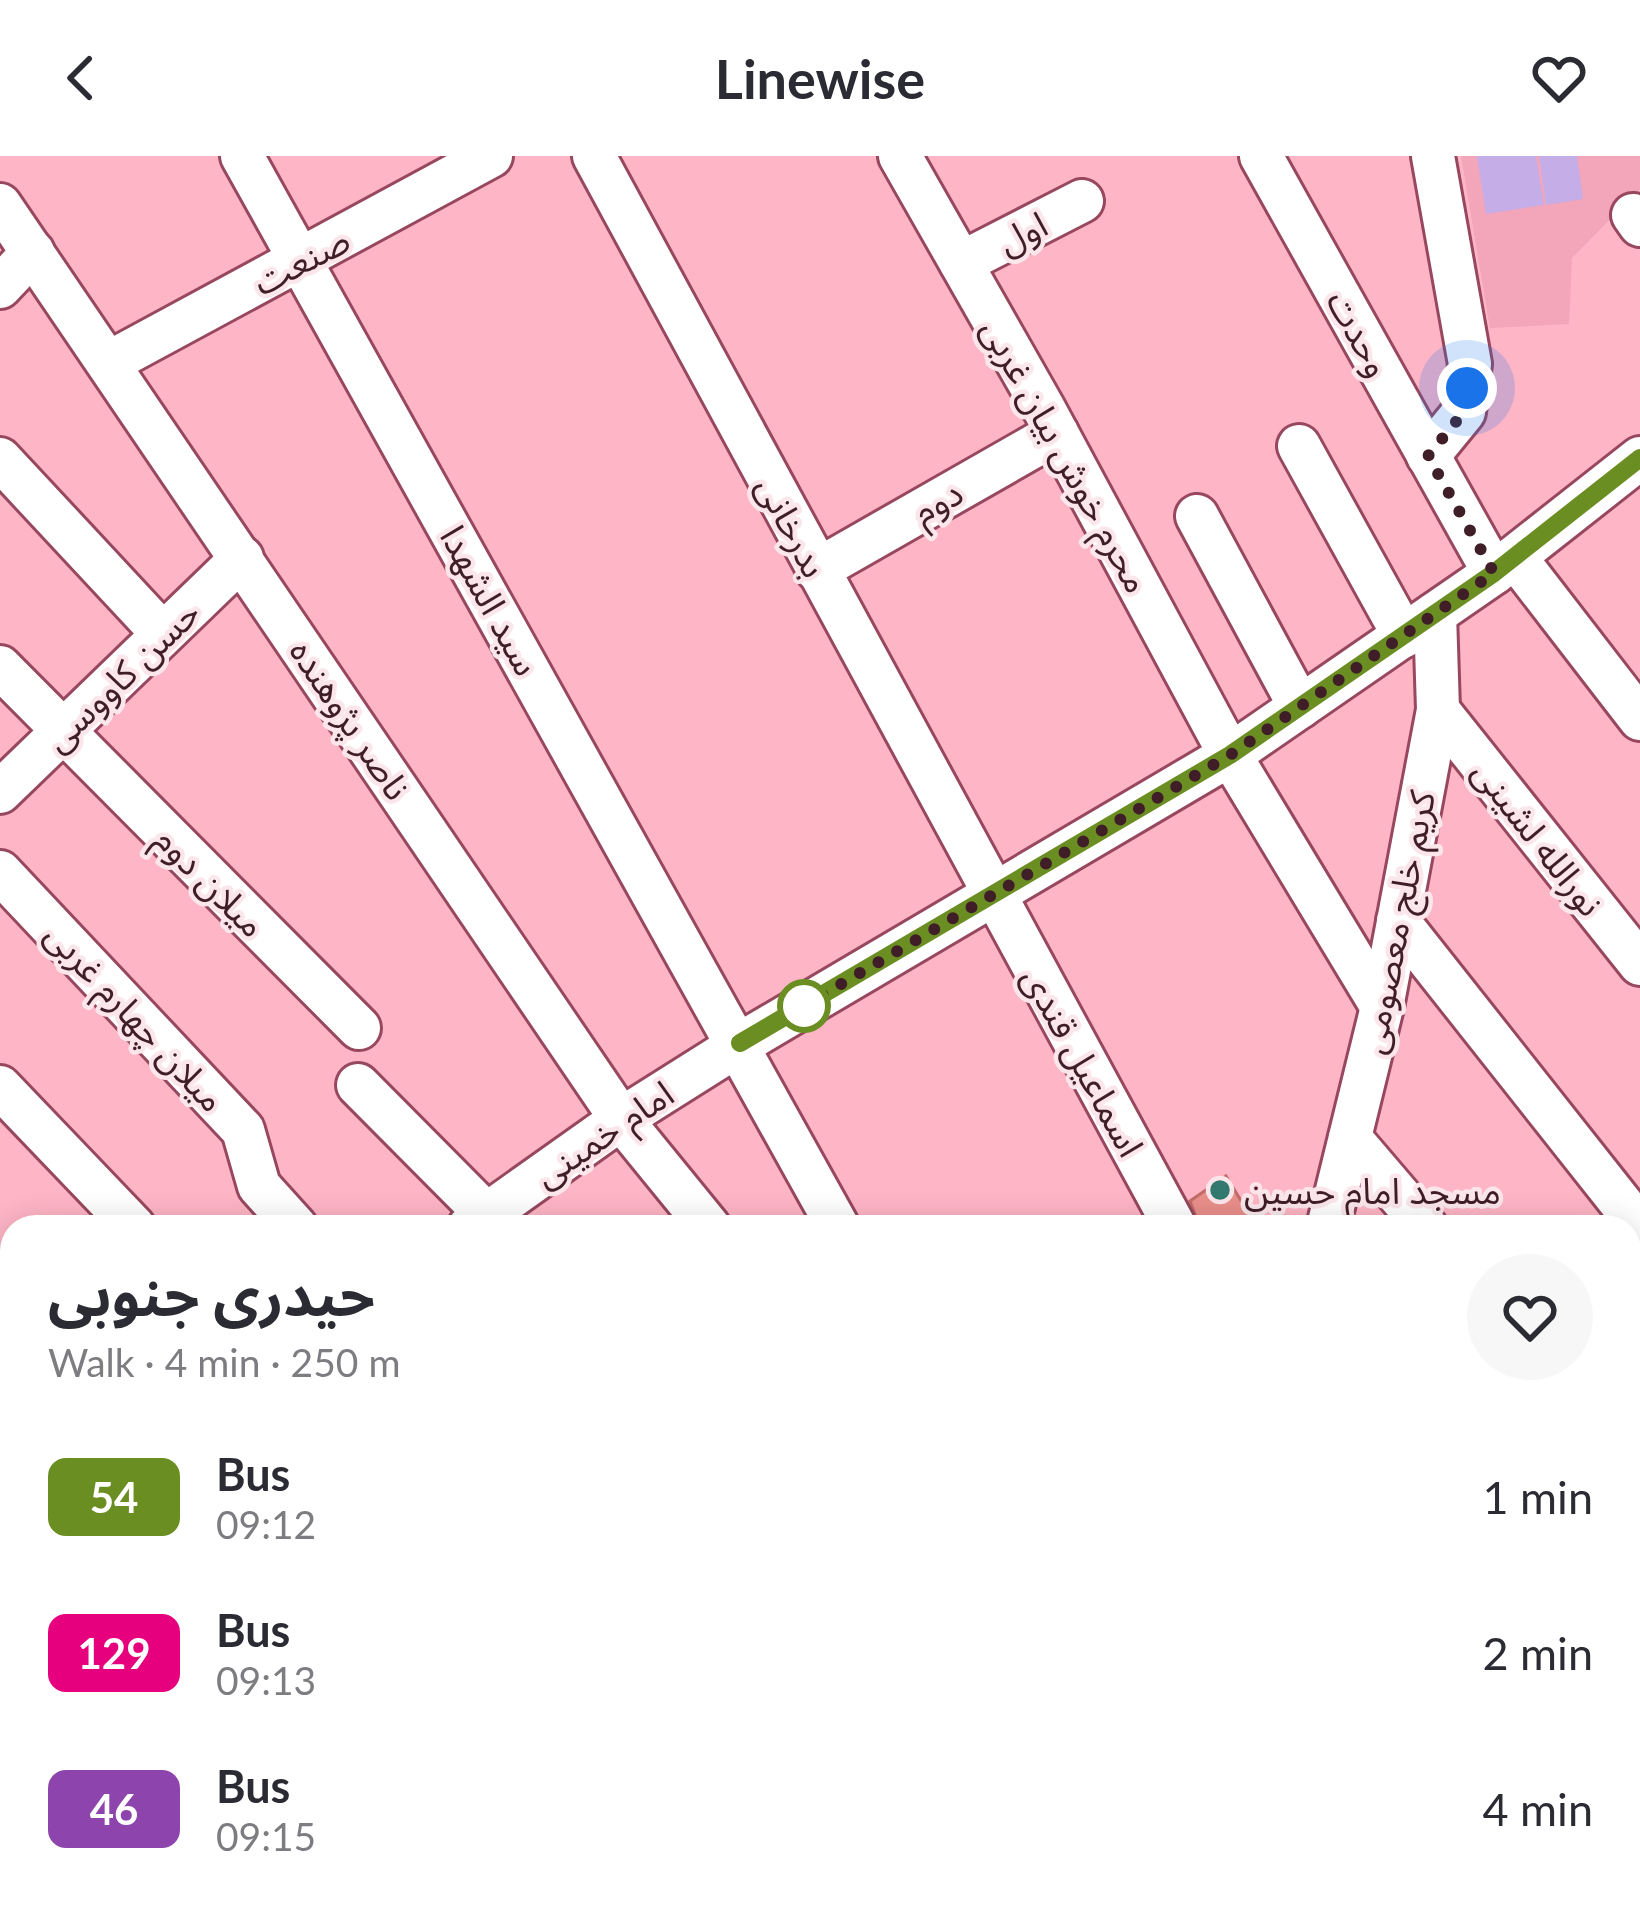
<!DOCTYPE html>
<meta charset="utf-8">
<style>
body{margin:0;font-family:Lato,"Noto Sans Arabic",sans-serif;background:#f7f7f7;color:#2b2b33;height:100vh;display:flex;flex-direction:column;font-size:45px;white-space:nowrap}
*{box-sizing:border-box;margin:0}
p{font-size:39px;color:#7c7c81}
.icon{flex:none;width:66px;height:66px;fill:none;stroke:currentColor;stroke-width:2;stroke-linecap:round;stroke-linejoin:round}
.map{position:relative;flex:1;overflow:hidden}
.side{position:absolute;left:0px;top:1059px;width:1641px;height:699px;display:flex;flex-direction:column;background:#fff;border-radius:36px 36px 0 0;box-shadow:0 6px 30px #0003}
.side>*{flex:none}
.badge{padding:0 24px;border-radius:18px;font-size:42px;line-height:78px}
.you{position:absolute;width:60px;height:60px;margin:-30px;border:9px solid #fff;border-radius:50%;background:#1a73e8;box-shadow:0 0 0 18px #1a73e833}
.map>.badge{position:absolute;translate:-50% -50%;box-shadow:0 0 0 6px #fff}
.round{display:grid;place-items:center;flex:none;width:126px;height:126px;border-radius:63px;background:#f7f7f7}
.summary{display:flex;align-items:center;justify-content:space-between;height:204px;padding:0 48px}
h1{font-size:57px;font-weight:700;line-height:90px}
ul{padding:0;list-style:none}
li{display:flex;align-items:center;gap:36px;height:156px;padding:0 48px}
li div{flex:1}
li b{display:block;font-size:45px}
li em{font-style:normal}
li .badge{min-width:132px;font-weight:700;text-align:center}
header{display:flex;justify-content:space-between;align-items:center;height:156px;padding:0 48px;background:#fff;font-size:54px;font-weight:700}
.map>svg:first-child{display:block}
.built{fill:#f3a5b9}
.green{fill:#c5ade8}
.building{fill:#e98f8a;stroke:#c16b67;stroke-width:3}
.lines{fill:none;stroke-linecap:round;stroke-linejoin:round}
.minor-casing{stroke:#97475e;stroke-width:48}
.minor{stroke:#fff;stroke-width:42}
.line-casing{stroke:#fff;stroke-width:27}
.line{stroke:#6b8e23;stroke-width:18}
.walk{stroke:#401e27;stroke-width:12;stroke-dasharray:0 21.6}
.stop-dot{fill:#fff;stroke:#6b8e23;stroke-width:6}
.poi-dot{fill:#337970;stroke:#fbe7eb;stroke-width:4.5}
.labels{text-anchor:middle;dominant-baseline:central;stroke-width:9;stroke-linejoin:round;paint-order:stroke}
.street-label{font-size:36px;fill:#401e27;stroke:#fbe7eb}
.poi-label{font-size:36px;fill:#401e27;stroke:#fbe7eb;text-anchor:start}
</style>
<header><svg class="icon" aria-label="back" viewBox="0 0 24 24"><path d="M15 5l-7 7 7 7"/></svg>Linewise<svg class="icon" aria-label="heart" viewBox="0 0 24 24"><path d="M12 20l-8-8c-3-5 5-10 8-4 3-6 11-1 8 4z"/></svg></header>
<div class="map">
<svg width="1640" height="1756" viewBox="0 0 1640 1756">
<rect width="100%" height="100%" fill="#feb5c6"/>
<path class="built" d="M 1461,0 L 1640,0 L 1640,33 L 1572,102 L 1569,168 L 1490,172 Z"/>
<g class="green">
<path d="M 1477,0 L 1536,0 L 1544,49 L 1486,58 Z"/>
<path d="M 1539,0 L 1577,0 L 1583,43 L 1546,49 Z"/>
<path d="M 1640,1619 L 1640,1756 L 1451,1756 L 1446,1746 L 1629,1746 L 1629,1623 Z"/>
</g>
<path class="building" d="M 1226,1020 L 1257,1071 L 1200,1071 L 1190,1045 Z"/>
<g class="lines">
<defs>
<g id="minor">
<path d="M 242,0 L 838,1071"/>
<path d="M 594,0 L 1175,1071"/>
<path d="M 900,0 L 1044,253 L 1230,599 L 1382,851"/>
<path d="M 1261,0 L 1494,417"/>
<path d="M 0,49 L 621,963 L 709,1071"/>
<path d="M 1633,59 L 1640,69"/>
<path d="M 961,107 L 1082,45"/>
<path d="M 0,131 L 33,96"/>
<path d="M 110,206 L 491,0"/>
<path d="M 1299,290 L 1404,480"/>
<path d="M 1428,300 L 1464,256 L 1470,208 L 1433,0"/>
<path d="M 0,303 L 162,477"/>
<path d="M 1197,360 L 1300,551"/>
<path d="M 1515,401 L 1640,563"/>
<path d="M 817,414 L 1057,277"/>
<path d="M 0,511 L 359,872"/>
<path d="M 1438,554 L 1640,808"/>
<path d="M 0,636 L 242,402"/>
<path d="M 0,716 L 243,974 L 259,1030 L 296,1071"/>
<path d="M 1398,765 L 1640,1071"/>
<path d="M 358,929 L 499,1071"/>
<path d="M 0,931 L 134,1071"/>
<path d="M 1350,982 L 1426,1071"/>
<path d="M 469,1071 L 621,963 L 740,888 L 1230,599 L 1494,417 L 1640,302"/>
<path d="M 1328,1071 L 1382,851 L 1438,554 L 1435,458"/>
<path d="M 0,1132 L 12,1144"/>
<path d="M 1629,1171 L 1640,1163"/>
<path d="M 1629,1316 L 1640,1330"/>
<path d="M 0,1368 L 12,1380"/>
<path d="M 0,1530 L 12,1544"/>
<path d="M 1629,1592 L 1640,1587"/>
<path d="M 0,1708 L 12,1719"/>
<path d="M 39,1746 L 50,1756"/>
<path d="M 183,1746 L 191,1756"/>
<path d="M 337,1746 L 345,1756"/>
<path d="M 509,1746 L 515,1756"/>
<path d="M 628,1756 L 647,1746"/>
<path d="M 1226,1756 L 1249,1746"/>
</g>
</defs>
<use href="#minor" class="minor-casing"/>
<use href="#minor" class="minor"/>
</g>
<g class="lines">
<defs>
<path id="line" d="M 740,887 L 1230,599 L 1494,417 L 1640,302"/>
</defs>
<use href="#line" class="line-casing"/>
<use href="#line" class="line"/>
<path class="walk" d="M 804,850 L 1230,599 L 1494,417 L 1428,300 L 1464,256 L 1467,232"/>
</g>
<circle class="stop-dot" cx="804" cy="850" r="24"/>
<circle class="poi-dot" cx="1220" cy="1034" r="12"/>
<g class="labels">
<g class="street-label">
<text transform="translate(1022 76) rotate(-27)">اول</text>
<text transform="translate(301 104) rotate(-28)">صنعت</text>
<text transform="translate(1360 177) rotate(61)">وحدت</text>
<text transform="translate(1067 299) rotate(61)">محرم خوش بیان غربی</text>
<text transform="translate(937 345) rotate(-30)">دوم</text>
<text transform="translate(793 370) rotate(62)">بدرخانی</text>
<text transform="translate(491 444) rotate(61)">سید الشهدا</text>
<text transform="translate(121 519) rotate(-44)">حسن کاووسی</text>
<text transform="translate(351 563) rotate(56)">ناصر پژوهنده</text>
<text transform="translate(1539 681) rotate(52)">نورالله لشینی</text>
<text transform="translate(211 725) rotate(45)">میلان دوم</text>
<text transform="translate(1396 766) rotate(-79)">کریم خلج معصومی</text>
<text transform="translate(136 860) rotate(47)">میلان چهارم غربی</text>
<text transform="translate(1084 905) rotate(61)">اسماعیل قندی</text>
<text transform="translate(603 977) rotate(-34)">امام خمینی</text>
</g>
<g class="poi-label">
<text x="1244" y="1034">مسجد امام حسین</text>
</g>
</g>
</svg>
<div class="you" style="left:1467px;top:232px"></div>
<section class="side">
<div class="summary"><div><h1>حیدری جنوبی</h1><p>Walk · 4 min · 250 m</p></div><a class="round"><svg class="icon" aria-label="heart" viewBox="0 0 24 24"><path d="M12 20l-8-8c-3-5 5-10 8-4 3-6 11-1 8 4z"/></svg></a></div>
<ul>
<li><span class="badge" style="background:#6b8e23;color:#fff">54</span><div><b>Bus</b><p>09:12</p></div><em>1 min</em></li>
<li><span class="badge" style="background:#e6007e;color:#fff">129</span><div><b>Bus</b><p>09:13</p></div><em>2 min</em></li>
<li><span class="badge" style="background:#8e44ad;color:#fff">46</span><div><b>Bus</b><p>09:15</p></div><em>4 min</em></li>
</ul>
</section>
</div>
